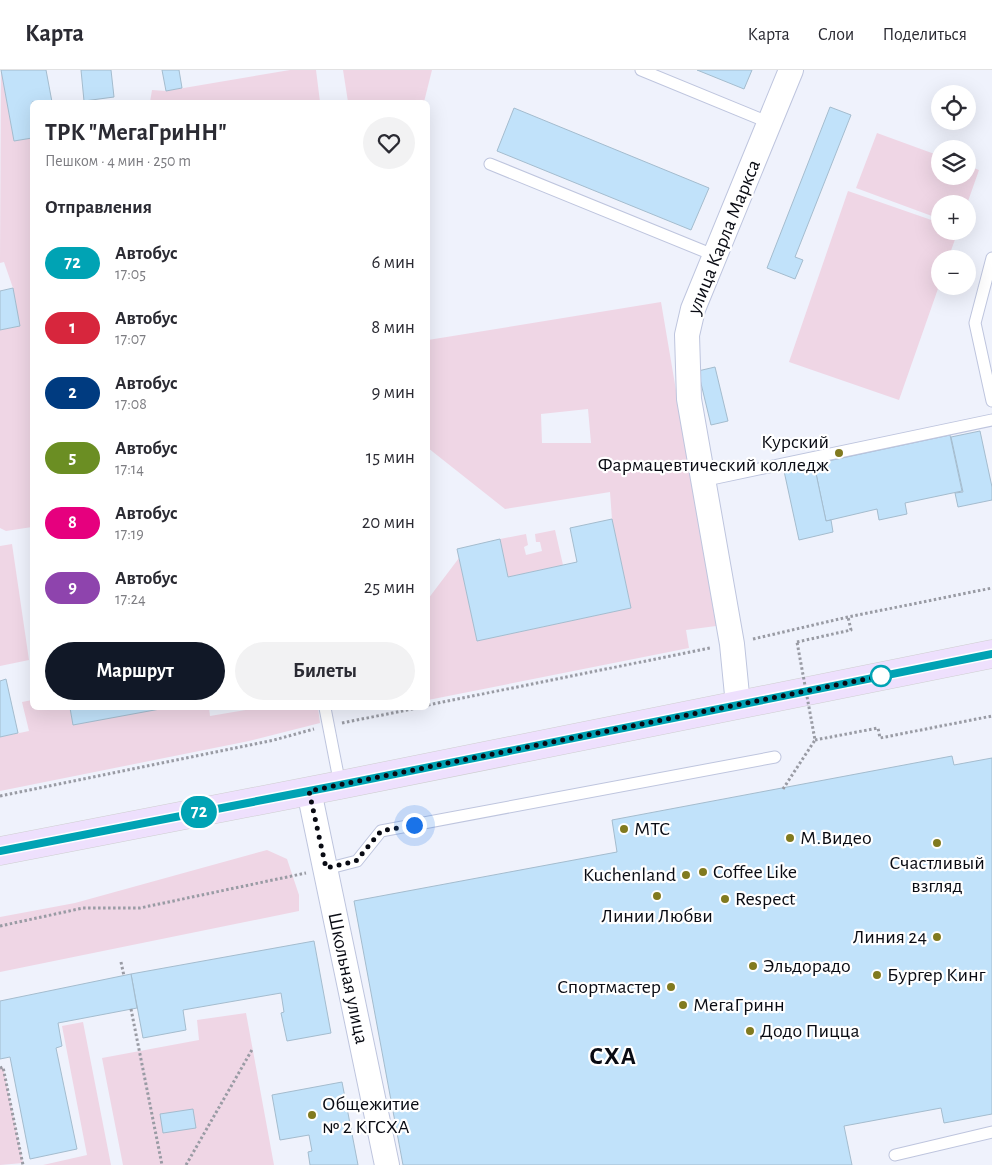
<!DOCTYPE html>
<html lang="ru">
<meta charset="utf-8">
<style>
body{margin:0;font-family:"Alegreya Sans",sans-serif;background:#f2f2f3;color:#2b2b33;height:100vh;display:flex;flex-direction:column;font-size:19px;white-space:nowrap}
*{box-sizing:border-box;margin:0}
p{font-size:16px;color:#7c7c81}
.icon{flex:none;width:28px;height:28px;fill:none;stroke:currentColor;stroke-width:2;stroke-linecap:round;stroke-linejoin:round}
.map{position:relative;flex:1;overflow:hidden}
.sheet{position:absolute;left:30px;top:30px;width:400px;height:610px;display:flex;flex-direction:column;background:#fff;border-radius:8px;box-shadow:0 5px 20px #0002}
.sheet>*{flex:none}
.badge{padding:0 10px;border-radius:16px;font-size:18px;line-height:32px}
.controls{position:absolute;left:931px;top:15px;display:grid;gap:10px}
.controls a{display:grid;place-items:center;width:45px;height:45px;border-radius:50%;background:#fff;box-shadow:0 5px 20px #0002;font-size:25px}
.you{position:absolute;width:25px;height:25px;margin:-12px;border:4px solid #fff;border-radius:50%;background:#1a73e8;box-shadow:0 0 0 8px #1a73e833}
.map>.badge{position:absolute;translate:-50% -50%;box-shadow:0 0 0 2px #fff}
h2{padding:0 15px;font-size:19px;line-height:45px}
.round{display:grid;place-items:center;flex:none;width:52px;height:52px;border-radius:26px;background:#f2f2f3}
.summary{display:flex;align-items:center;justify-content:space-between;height:85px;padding:0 15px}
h1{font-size:24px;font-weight:700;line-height:38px}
.button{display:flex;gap:10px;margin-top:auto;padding:10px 15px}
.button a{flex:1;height:58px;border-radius:30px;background:#111827;color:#fff;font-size:20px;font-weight:700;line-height:58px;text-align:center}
.button a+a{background:#f2f2f3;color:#2b2b33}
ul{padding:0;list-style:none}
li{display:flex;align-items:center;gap:15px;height:65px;padding:0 15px}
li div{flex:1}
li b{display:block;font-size:19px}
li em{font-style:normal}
li .badge{min-width:55px;font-weight:700;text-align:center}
header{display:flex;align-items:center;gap:30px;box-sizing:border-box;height:70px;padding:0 25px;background:#fff;border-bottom:1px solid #e1e1e2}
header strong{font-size:24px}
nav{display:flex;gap:28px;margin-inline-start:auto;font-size:18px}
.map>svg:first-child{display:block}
.green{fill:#efd6e5;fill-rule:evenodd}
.building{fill:#c1e2fa;stroke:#a4bcce}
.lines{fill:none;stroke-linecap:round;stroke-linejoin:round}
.lane-casing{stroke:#bec5de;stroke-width:13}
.street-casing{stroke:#bec5de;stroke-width:26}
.primary-casing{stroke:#ceced0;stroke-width:29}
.path{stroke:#999ba4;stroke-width:3;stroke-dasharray:2.5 2.5;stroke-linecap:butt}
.lane{stroke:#fff;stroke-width:11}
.street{stroke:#fff;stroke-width:24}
.primary{stroke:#eee0fd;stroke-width:28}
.path-bridge{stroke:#999ba4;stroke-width:3;stroke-dasharray:2.5 2.5;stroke-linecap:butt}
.line-casing{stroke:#fff;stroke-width:11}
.line{stroke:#00a3b4;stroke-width:8}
.walk{stroke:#090b13;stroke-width:5;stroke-dasharray:0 9}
.poi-dot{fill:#817a1f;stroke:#fff;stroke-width:2}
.stop-dot{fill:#fff;stroke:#00a3b4;stroke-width:2.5}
.labels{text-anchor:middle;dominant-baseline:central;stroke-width:4.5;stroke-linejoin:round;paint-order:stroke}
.street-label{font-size:20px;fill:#090b13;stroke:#fff}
.poi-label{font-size:20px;fill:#090b13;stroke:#fff;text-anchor:start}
.district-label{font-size:25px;font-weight:bold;letter-spacing:1px;fill:#090b13;stroke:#fff}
</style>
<header>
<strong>Карта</strong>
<nav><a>Карта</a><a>Слои</a><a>Поделиться</a></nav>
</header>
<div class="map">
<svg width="992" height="1095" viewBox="0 0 992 1095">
<rect width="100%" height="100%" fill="#eff2fc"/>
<g class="green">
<path d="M 1,0 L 14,71 L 32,68 L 32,457 L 6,461 L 0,458 L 0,260 L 20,256 L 13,218 L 4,192 L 0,193 Z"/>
<path d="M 290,0 L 316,0 L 320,32 L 150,32 L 152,20 L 166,21 Z"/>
<path d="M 343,0 L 432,0 L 424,32 L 348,32 Z"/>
<path d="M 877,63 L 940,86 L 940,106 L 968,106 L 968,96 L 979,100 L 967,134 L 940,134 L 940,149 L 856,118 Z"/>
<path d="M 848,121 L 940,153 L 940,161 L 958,161 L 948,189 L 940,189 L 940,213 L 899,330 L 789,292 Z"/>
<path d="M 661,232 L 716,556 L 686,560 L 689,578 L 428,630 L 428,529 L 459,488 L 477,571 L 631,538 L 612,449 L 610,422 L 505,439 L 428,378 L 428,270 ZM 588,339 L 591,373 L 542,373 L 541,344 Z"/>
<path d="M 555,460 L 563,495 L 508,507 L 500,469 L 526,464 L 528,475 L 524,477 L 526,485 L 542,481 L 540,472 L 536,472 L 535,464 Z"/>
<path d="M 12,474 L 29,590 L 0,596 L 0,476 Z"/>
<path d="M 32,630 L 32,638 L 70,638 L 73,655 L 160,638 L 209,638 L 210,646 L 258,638 L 318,638 L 320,653 L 249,671 L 0,721 L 0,667 L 29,661 L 22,632 Z"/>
<path d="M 267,780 L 287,789 L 299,825 L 299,841 L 0,902 L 0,847 L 75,833 Z"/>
<path d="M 246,943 L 274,1095 L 123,1095 L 102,988 L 199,970 L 197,950 Z"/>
<path d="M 83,952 L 111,1095 L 43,1095 L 87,1085 L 62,956 Z"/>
<path d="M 3,997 L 23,1093 L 0,1095 L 0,998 Z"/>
</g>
<g class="building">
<path d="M 1,0 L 46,0 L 52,32 L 32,32 L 32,68 L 14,71 Z"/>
<path d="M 81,0 L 111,0 L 114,27 L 84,31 Z"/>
<path d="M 162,0 L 179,0 L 182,18 L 166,21 Z"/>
<path d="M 697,0 L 752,0 L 744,19 Z"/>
<path d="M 830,37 L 851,45 L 795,187 L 803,190 L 795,209 L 767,198 Z"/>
<path d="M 514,38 L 709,118 L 691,160 L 497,81 Z"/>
<path d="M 13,218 L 20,256 L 0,260 L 0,221 Z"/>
<path d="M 715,297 L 728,351 L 711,355 L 698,301 Z"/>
<path d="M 980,361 L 992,417 L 992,430 L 958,437 L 955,423 L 963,422 L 951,367 Z"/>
<path d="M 950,365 L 962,421 L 905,433 L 907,444 L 879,450 L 877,439 L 826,451 L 814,394 Z"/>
<path d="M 814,394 L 826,451 L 831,450 L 833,462 L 799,470 L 784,401 Z"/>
<path d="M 612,449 L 631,538 L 477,571 L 457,479 L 500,469 L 508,507 L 577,492 L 570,458 Z"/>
<path d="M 6,609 L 18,663 L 0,667 L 0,611 Z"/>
<path d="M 70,638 L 160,638 L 160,639 L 73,655 Z"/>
<path d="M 952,686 L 954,695 L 992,688 L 992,1044 L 944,1053 L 941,1038 L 844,1056 L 852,1095 L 403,1095 L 354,831 L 617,782 L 612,750 Z"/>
<path d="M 314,871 L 331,963 L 287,971 L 281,943 L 284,942 L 281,923 L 183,940 L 186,960 L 143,968 L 131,904 Z"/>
<path d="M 131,904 L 137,938 L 58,953 L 62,976 L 56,978 L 77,1079 L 30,1089 L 10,987 L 0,989 L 0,931 Z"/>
<path d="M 342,1012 L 358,1095 L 310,1095 L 308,1082 L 312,1081 L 309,1065 L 280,1070 L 272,1025 Z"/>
<path d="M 193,1039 L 196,1058 L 163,1063 L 160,1044 Z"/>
</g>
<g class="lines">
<defs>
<g id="lane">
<path d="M 641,0 L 770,53"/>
<path d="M 490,94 L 716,186"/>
<path d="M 992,188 L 975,253 L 992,331"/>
<path d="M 702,411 L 992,350"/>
<path d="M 325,638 L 340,715"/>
<path d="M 326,799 L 357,791 L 381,761 L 775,687"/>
<path d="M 895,1085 L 992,1062"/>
</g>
<g id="street">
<path d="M 738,635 L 732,574 L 689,329 L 687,265 L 693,239 L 791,0"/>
<path d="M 309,721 L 387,1095"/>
</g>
<path id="primary" d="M 0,781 L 340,715 L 992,584"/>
</defs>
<use href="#lane" class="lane-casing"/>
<use href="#street" class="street-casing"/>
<use href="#primary" class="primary-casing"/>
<g class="path">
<path d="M 753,569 L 848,547 L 992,518"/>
<path d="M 797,572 L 851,560 L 848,547"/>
<path d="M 428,635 L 710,578"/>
<path d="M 342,653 L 417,638"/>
<path d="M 815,670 L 878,658 L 880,668 L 992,646"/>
<path d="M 0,726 L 274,670 L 314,659"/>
<path d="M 0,856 L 83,838 L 140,838 L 306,803"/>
<path d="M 121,892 L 124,906"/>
<path d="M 131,939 L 162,1095"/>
<path d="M 0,998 L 3,997 L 23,1095"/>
<path d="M 186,1095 L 253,978"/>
</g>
<use href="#lane" class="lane"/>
<use href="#street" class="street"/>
<use href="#primary" class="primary"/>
<path class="path-bridge" d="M 783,719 L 815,670 L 797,572"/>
</g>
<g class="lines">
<defs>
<path id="line" d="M 0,781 L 340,715 L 992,584"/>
</defs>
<use href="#line" class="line-casing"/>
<use href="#line" class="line"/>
<path class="walk" d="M 414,755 L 381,761 L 356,791 L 326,798 L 309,721 L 881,606"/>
</g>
<g class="poi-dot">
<circle cx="839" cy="383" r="5"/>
<circle cx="624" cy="759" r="5"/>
<circle cx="790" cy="768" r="5"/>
<circle cx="937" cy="773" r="5"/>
<circle cx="703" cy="802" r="5"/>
<circle cx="686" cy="805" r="5"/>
<circle cx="657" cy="826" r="5"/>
<circle cx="725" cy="829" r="5"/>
<circle cx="937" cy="867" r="5"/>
<circle cx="753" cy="896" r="5"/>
<circle cx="877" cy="905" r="5"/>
<circle cx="671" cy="917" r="5"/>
<circle cx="683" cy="935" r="5"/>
<circle cx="750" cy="961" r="5"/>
<circle cx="312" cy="1045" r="5"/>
</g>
<circle class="stop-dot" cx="881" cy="606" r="10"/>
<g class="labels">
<g class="street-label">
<text transform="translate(724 167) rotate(-68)">улица Карла Маркса</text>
<text transform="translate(348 908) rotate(78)">Школьная улица</text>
</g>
<g class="poi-label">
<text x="829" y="372" text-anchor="end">Курский<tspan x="829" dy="23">Фармацевтический колледж</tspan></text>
<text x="634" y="759">МТС</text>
<text x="800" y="768">М.Видео</text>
<text x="937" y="793" text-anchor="middle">Счастливый<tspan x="937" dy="23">взгляд</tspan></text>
<text x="713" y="802">Coffee Like</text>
<text x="676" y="805" text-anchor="end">Kuchenland</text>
<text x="735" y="829">Respect</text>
<text x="657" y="846" text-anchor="middle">Линии Любви</text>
<text x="927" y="867" text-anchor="end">Линия 24</text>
<text x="763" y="896">Эльдорадо</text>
<text x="887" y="905">Бургер Кинг</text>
<text x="661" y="917" text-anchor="end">Спортмастер</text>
<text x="693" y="935">МегаГринн</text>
<text x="760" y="961">Додо Пицца</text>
<text x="322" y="1034">Общежитие<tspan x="322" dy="23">№ 2 КГСХА</tspan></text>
</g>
<g class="district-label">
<text x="613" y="986">СХА</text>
</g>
</g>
</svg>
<div class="controls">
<a><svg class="icon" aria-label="locate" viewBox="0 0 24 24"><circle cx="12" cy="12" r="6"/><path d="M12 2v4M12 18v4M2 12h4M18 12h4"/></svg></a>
<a><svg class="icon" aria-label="layers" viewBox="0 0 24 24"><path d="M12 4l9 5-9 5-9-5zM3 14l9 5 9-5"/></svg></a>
<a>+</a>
<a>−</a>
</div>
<div class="you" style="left:414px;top:755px"></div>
<b class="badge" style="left:199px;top:742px;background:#00a3b4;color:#fff">72</b>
<section class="sheet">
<div class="summary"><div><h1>ТРК &quot;МегаГриНН&quot;</h1><p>Пешком · 4 мин · 250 m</p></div><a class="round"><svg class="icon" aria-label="heart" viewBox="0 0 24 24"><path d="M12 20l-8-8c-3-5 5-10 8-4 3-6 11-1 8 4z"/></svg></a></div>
<h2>Отправления</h2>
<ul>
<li><span class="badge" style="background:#00a3b4;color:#fff">72</span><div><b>Автобус</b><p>17:05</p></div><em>6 мин</em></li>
<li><span class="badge" style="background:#d7263d;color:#fff">1</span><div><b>Автобус</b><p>17:07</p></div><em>8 мин</em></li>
<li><span class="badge" style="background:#003b80;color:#fff">2</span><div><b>Автобус</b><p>17:08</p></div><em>9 мин</em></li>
<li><span class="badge" style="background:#6b8e23;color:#fff">5</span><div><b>Автобус</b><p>17:14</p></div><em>15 мин</em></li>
<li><span class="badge" style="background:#e6007e;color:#fff">8</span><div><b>Автобус</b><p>17:19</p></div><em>20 мин</em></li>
<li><span class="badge" style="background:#8e44ad;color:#fff">9</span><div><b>Автобус</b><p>17:24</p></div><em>25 мин</em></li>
</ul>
<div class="button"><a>Маршрут</a><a>Билеты</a></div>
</section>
</div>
